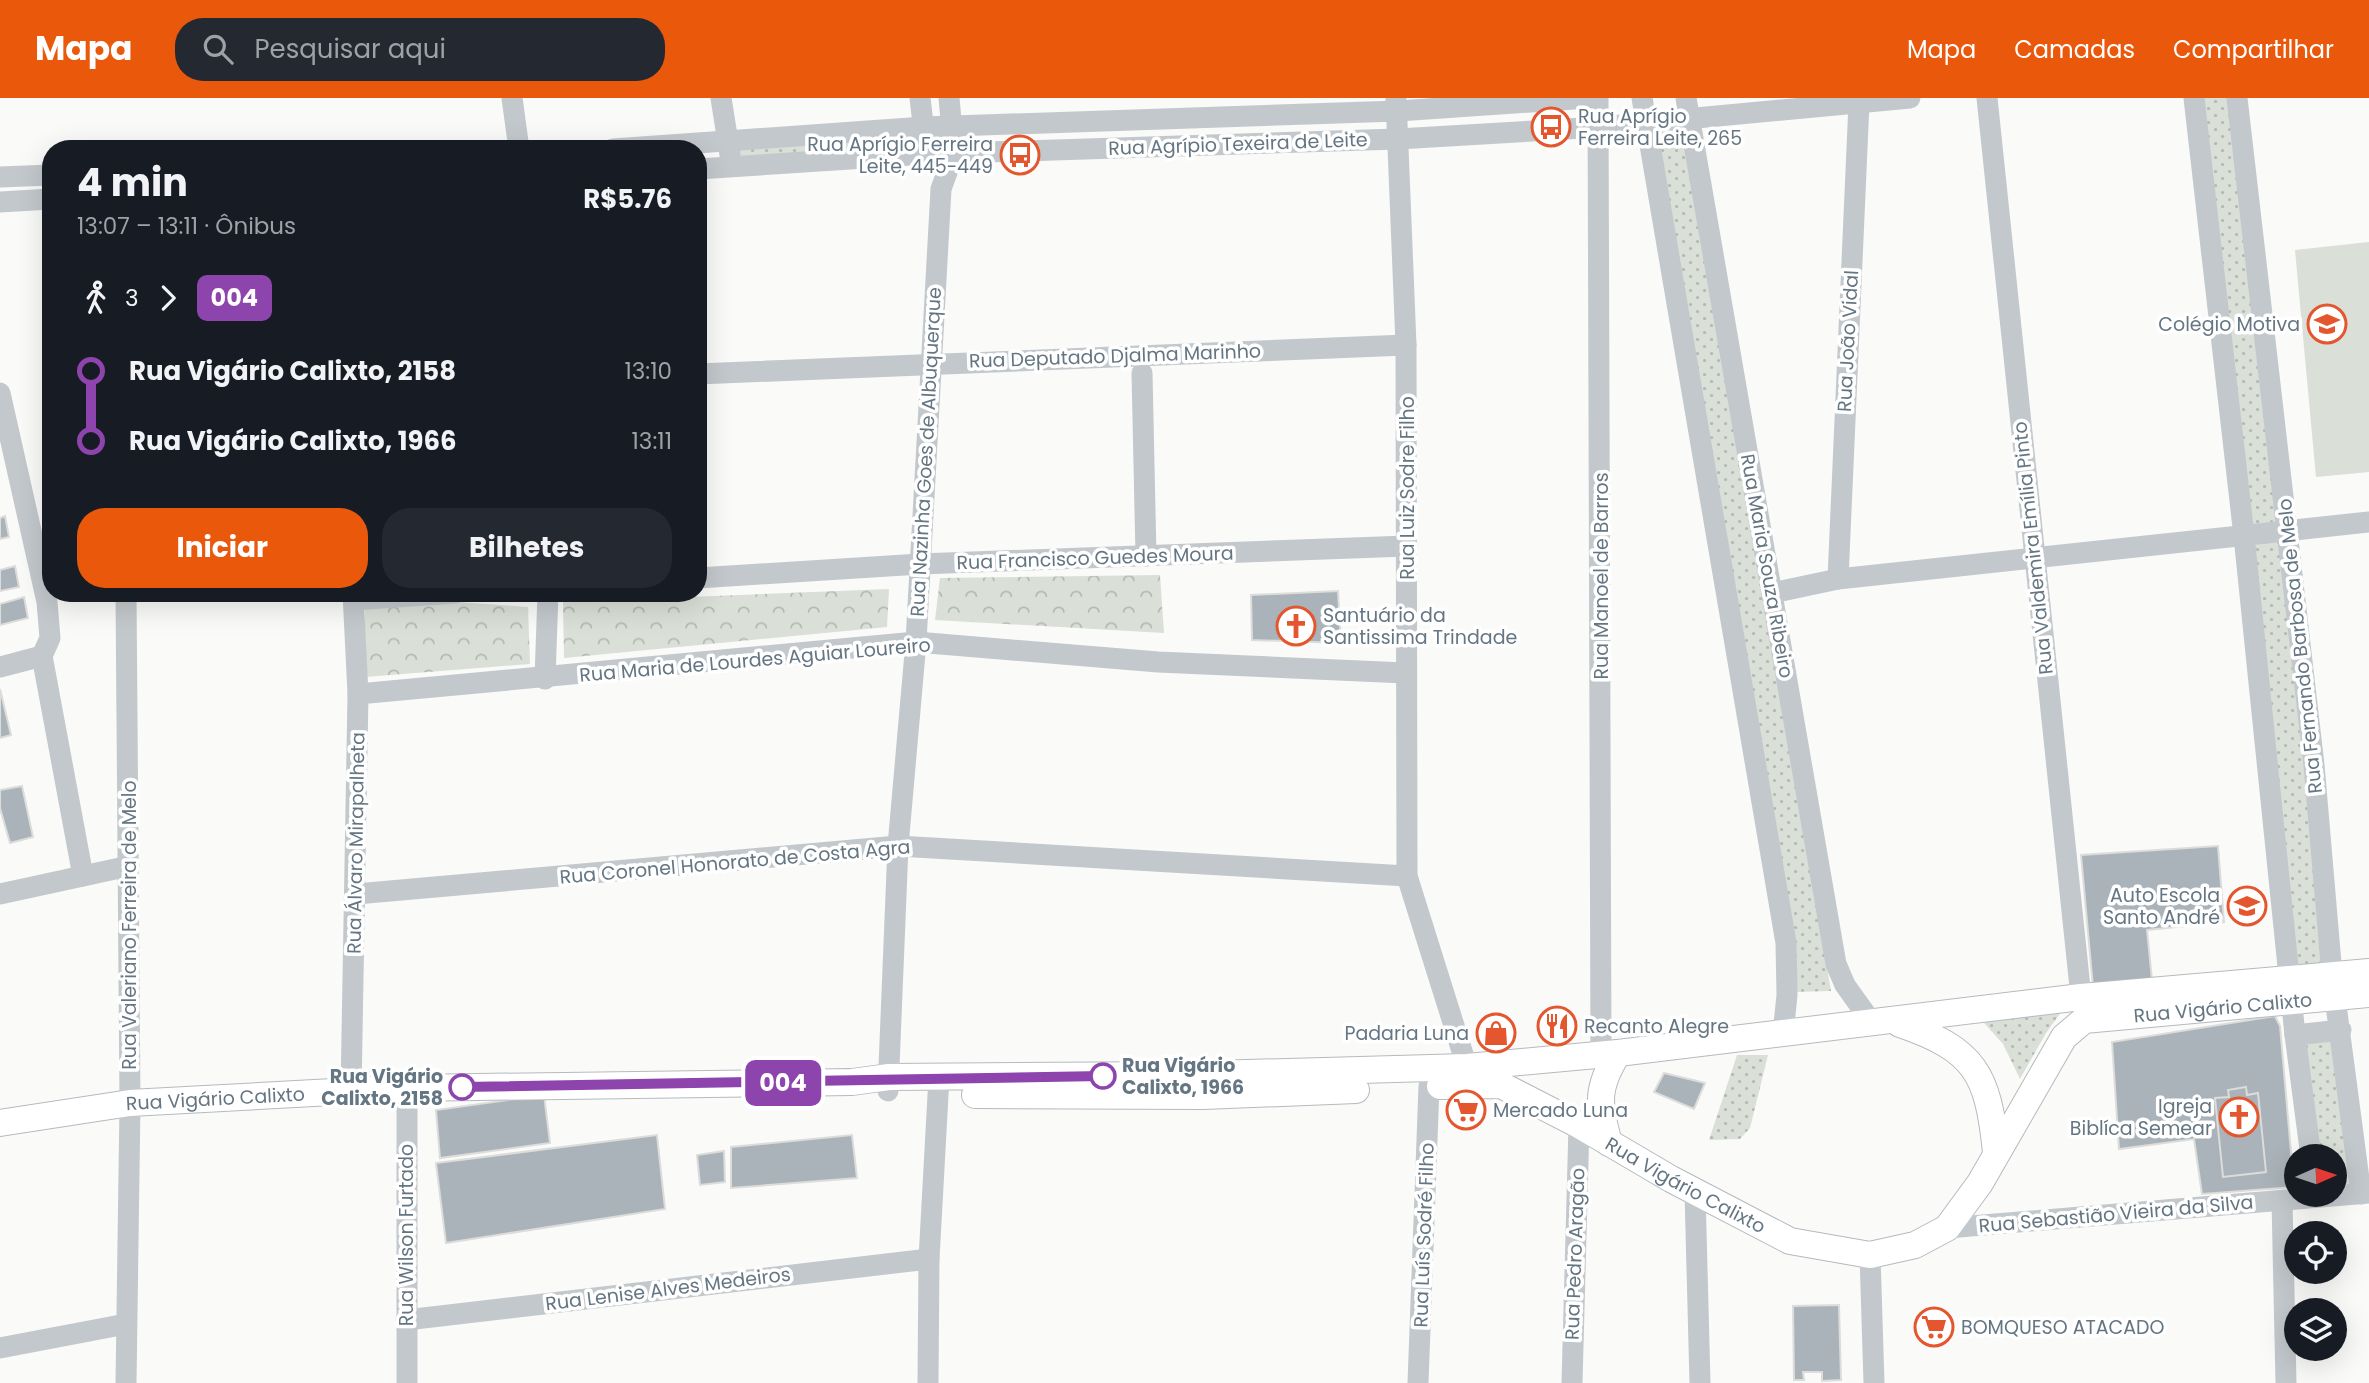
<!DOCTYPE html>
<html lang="pt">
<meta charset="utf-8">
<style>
body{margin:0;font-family:Poppins,sans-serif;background:#242831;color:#f1f3f6;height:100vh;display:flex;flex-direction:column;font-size:26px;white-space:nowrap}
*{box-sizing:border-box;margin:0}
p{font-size:23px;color:#9ea1a6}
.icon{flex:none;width:38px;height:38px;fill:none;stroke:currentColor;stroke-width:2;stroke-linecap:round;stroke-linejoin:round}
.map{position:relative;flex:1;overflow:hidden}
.sheet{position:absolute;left:42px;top:42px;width:665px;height:462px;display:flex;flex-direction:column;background:#171b24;border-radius:28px;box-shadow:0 7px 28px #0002}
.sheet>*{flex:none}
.badge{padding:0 14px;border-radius:10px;font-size:24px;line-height:46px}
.needle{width:46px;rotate:87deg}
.controls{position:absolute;left:2284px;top:1046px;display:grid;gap:14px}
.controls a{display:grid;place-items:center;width:63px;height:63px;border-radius:50%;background:#171b24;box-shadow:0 7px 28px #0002;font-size:35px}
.map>.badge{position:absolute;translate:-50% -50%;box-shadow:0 0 0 4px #fff}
.legs{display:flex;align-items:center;gap:10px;height:77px;padding:0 35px;font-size:23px}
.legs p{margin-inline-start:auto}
.overview{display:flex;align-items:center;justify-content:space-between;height:119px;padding:0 35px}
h1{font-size:38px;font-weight:700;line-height:52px}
.primary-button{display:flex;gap:14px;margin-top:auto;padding:14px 35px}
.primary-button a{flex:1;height:80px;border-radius:28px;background:#ea580c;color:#fff;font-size:28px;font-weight:700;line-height:80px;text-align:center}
.primary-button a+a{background:#242831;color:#f1f3f6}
ul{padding:0 35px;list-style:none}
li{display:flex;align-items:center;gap:24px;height:70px;font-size:26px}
li i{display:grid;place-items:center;width:10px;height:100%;margin:0 9px;background:currentColor}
li i::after{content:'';width:18px;height:18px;margin:-9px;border:5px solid;border-radius:50%;background:#171b24}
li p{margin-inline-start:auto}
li:first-child i{background:linear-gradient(#0000 50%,currentColor 0)}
li:last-child i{background:linear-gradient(currentColor 50%,#0000 0)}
header{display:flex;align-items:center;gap:42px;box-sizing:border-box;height:98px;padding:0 35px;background:#ea580c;color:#fff}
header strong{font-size:33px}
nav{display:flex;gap:38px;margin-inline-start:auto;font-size:24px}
.search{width:490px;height:63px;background:#242831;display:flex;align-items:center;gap:18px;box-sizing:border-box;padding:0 24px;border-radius:28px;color:#9ea1a6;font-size:26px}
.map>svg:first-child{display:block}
.grass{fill:url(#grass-dots)}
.forest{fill:url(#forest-crowns)}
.pitch{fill:#dadfd7}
.building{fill:#aab3b9;stroke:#dcdcda;stroke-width:2}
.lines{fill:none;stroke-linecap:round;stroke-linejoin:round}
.major-casing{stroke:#b5babe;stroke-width:28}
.minor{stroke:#c3c8cc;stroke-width:21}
.major{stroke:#fff;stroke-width:26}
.line-1-casing{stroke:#fff;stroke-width:16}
.line-1{stroke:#8e44ad;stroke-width:10}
.stop-1-dot{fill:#fff;stroke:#8e44ad;stroke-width:3.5}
.labels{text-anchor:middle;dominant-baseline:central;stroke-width:7;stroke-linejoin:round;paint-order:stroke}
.poi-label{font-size:19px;fill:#657683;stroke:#fff;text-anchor:start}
.street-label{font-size:19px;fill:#657683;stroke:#fff}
.stop-label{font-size:19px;font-weight:bold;fill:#657683;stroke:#fff;text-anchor:start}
</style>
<header>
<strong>Mapa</strong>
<div class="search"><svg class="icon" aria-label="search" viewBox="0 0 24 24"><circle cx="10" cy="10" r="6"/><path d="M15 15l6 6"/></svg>Pesquisar aqui</div>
<nav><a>Mapa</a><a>Camadas</a><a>Compartilhar</a></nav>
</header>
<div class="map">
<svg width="2369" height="1285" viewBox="0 0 2369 1285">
<defs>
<pattern id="grass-dots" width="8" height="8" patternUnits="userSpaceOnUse" patternTransform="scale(1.75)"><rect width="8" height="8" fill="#dadfd7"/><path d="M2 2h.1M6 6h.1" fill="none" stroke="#b4b9b4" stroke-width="1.8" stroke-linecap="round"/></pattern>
<pattern id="forest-crowns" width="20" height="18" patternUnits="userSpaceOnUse" patternTransform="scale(1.75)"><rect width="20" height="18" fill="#dadfd7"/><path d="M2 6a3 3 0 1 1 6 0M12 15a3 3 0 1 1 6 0" fill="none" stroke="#b4b9b4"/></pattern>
</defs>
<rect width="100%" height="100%" fill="#fafaf8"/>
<g class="grass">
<path d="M 2200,0 L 2233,0 L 2283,428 L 2248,430 Z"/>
<path d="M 1683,28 L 1831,893 L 1793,894 L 1655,34 Z"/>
<path d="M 919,35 L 921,53 L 737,64 L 733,46 Z"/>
<path d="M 2285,436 L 2326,867 L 2293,869 L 2250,444 Z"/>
<path d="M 2067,906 L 2046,935 L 2020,981 L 2003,946 L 1977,917 Z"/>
<path d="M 2336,939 L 2353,1092 L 2335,1094 L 2334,1059 L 2316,1059 L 2302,943 Z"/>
<path d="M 1737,957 L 1768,957 L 1750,1030 L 1740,1041 L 1709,1042 Z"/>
</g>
<g class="forest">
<path d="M 1160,477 L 1164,535 L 935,522 L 940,480 Z"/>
<path d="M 889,491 L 887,529 L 564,560 L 563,504 Z"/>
<path d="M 459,504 L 528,509 L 530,566 L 365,579 L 365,508 Z"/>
</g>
<path class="pitch" d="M 2369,144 L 2369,374 L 2316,379 L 2295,152 Z"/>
<g class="building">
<path d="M 5,418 L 9,439 L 0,441 L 0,420 Z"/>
<path d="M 15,468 L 19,489 L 0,493 L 0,472 Z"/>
<path d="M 1338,493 L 1341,545 L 1252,542 L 1251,497 Z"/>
<path d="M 24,499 L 28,520 L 0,527 L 0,506 Z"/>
<path d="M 0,591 L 11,637 L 0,640 Z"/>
<path d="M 22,688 L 33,739 L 10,745 L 0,710 L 0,692 Z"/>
<path d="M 2218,748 L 2224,824 L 2147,832 L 2152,882 L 2093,889 L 2081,757 Z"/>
<path d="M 2275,918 L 2280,928 L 2294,1089 L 2202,1096 L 2194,1041 L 2119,1051 L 2112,944 Z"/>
<path d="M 1664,975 L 1705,985 L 1694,1011 L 1654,994 Z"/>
<path d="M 2246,989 L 2247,997 L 2258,995 L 2266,1074 L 2223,1079 L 2215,1000 L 2229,999 L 2228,992 Z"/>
<path d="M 544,997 L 550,1045 L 440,1060 L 436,1012 Z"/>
<path d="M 657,1037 L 665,1111 L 446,1145 L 436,1065 Z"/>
<path d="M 852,1037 L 857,1080 L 731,1090 L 731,1049 Z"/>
<path d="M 724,1053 L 725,1084 L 700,1087 L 697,1057 Z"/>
<path d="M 1839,1207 L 1841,1282 L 1822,1283 L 1822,1274 L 1803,1274 L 1804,1282 L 1794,1282 L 1793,1208 Z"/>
</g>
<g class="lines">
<defs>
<g id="major">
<path d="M 1900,926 C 1976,952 1988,976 1996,1054"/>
<path id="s1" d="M 1440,988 L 1501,987 L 1579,1027 L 1671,1081 L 1790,1143 L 1870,1157 L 1915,1147 L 1947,1130 L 1980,1085 L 2064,939 L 2084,922 L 2369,896"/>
<path d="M 975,997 L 1203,998 L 1356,992"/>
<path id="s2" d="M 0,1025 L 130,1005 L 407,990 L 852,984 L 889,979 L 1176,977 L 1467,969 L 1618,955 L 2081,899 L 2369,874"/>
<path d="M 1609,1045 C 1598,1006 1596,990 1618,955"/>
</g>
</defs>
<use href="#major" class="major-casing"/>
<g class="minor">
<path d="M 512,0 L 519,51"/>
<path d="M 721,0 L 730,57"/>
<path d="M 920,0 L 925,43"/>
<path d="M 1396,0 L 1406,247 L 1407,778 L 1467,969"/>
<path d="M 1598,0 L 1601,957"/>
<path d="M 1642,0 L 1786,845 L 1787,897 L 1783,936"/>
<path d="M 1686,0 L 1836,866 L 1845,887 L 1873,926"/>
<path d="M 1987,0 L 2081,899"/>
<path d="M 2194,0 L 2244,438 L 2295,937 L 2311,1059"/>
<path d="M 2237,0 L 2314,667 L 2332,877 L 2361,1096"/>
<path d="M 613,51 L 924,29 L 1398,13 L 1589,0"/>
<path d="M 698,71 L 927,56 L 1398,41 L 1600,29 L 1910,0"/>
<path d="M 0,79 L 51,77"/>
<path d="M 0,104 L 51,101"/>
<path d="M 1142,275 L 1146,458"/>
<path d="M 698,276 L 1406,247"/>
<path d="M 0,295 L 47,504 L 50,540 L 42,558 L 0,569"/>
<path d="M 698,480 L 920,466 L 1407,448"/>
<path d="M 1838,481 L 1859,5"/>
<path d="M 1772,495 L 1838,481 L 2369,424"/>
<path d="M 353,502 L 455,495"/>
<path d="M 42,558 L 83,778"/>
<path d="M 545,581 L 548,495"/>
<path d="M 358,596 L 916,544 L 1158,564 L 1405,575"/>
<path d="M 0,796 L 129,768"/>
<path d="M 356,796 L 898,748 L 1407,778"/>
<path d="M 2295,937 L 2341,932"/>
<path d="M 407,990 L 407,1285"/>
<path d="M 888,993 L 898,748 L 916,544 L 941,91 L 954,55 L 949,0"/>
<path d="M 351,994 L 358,596 L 353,495"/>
<path d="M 1695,1094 L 1700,1285"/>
<path d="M 2282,1103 L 2286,1285"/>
<path d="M 1947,1130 L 2369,1095"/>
<path d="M 1870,1157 L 1874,1285"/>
<path d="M 406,1222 L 929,1161"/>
<path d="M 0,1250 L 126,1226"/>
<path d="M 126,1285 L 130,1005 L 126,495"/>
<path d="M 928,1285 L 929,1161 L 939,979"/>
<path d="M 1418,1285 L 1429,988"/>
<path d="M 1572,1285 L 1579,1027"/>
</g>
<use href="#major" class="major"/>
</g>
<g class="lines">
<defs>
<path id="line-1" d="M 462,989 L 1103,978"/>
</defs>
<use href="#line-1" class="line-1-casing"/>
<use href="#line-1" class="line-1"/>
</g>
<defs>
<symbol id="bus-ring" viewBox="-11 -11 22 22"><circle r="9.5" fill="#fff" stroke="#e4572e" stroke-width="1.5"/><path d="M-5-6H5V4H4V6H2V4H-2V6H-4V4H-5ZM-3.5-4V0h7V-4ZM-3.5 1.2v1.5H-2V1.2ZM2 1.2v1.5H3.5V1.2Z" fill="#e4572e"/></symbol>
<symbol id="school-ring" viewBox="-11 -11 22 22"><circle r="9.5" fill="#fff" stroke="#e4572e" stroke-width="1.5"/><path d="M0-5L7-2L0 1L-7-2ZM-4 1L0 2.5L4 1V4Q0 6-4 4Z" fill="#e4572e"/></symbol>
<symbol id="church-ring" viewBox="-11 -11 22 22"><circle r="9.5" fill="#fff" stroke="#e4572e" stroke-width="1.5"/><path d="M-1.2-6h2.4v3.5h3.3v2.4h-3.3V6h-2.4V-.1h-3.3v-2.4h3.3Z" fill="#e4572e"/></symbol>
<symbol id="university-ring" viewBox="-11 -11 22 22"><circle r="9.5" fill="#fff" stroke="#e4572e" stroke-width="1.5"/><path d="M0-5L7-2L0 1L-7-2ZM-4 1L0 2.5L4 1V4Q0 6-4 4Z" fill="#e4572e"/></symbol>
<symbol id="restaurant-ring" viewBox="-11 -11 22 22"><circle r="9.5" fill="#fff" stroke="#e4572e" stroke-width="1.5"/><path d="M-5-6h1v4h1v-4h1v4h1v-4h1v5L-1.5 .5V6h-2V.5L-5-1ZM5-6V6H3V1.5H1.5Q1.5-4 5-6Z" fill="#e4572e"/></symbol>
<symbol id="shop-ring" viewBox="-11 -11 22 22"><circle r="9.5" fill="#fff" stroke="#e4572e" stroke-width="1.5"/><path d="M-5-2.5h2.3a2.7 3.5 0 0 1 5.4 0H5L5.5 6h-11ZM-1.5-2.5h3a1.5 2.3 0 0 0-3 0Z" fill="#e4572e"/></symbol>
<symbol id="supermarket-ring" viewBox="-11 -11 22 22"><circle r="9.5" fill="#fff" stroke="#e4572e" stroke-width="1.5"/><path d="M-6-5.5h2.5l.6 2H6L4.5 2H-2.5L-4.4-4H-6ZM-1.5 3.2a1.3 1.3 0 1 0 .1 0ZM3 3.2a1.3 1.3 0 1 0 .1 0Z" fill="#e4572e"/></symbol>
</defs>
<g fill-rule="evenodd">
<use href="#bus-ring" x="1529" y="7" width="44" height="44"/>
<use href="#bus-ring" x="998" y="35" width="44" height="44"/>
<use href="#school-ring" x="2305" y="204" width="44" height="44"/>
<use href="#church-ring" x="1274" y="506" width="44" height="44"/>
<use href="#university-ring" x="2225" y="786" width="44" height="44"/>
<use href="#restaurant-ring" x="1535" y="906" width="44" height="44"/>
<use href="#shop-ring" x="1474" y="913" width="44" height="44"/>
<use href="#supermarket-ring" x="1444" y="990" width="44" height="44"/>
<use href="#church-ring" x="2217" y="997" width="44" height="44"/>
<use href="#supermarket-ring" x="1912" y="1207" width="44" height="44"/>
</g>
<g class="stop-1-dot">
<circle cx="1103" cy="978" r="12"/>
<circle cx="462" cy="989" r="12"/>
</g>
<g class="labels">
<g class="poi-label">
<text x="1578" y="18">Rua Aprígio<tspan x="1578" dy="22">Ferreira Leite, 265</tspan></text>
<text x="993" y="46" text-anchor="end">Rua Aprígio Ferreira<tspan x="993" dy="22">Leite, 445-449</tspan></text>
<text x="2300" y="226" text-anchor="end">Colégio Motiva</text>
<text x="1323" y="517">Santuário da<tspan x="1323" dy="22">Santissima Trindade</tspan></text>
<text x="2220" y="797" text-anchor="end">Auto Escola<tspan x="2220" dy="22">Santo André</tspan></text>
<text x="1584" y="928">Recanto Alegre</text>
<text x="1469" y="935" text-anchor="end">Padaria Luna</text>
<text x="2212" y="1008" text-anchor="end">Igreja<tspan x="2212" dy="22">Biblíca Semear</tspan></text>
<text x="1493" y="1012">Mercado Luna</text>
<text x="1961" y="1229">BOMQUESO ATACADO</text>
</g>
<g class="street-label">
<text transform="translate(1238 46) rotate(-2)">Rua Agrípio Texeira de Leite</text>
<text transform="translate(1848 243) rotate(-87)">Rua João Vidal</text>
<text transform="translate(1115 258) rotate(-2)">Rua Deputado Djalma Marinho</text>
<text transform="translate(926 354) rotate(-87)">Rua Nazinha Goes de Albuquerque</text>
<text transform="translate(1407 390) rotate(-90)">Rua Luiz Sodre Filho</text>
<text transform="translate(2033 450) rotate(-96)">Rua Valdemira Emília Pinto</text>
<text transform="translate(1095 460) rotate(-2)">Rua Francisco Guedes Moura</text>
<text transform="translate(1767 468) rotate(80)">Rua Maria Souza Ribeiro</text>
<text transform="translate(1601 478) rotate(-90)">Rua Manoel de Barros</text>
<text transform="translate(2300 548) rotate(-96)">Rua Fernando Barbosa de Melo</text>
<text transform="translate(755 562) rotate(-5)">Rua Maria de Lourdes Aguiar Loureiro</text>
<text transform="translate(356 745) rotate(-89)">Rua Álvaro Mirapalheta</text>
<text transform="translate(735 764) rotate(-5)">Rua Coronel Honorato de Costa Agra</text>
<text transform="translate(129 827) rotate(-90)">Rua Valeriano Ferreira de Melo</text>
<text stroke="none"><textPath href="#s1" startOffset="943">Rua Vigário Calixto</textPath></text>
<text stroke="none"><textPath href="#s2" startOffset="217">Rua Vigário Calixto</textPath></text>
<text stroke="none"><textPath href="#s1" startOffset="271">Rua Vigário Calixto</textPath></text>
<text transform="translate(2116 1116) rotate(-5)">Rua Sebastião Vieira da Silva</text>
<text transform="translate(406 1137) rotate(-90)">Rua Wilson Furtado</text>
<text transform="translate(1424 1137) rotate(-88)">Rua Luís Sodré Filho</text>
<text transform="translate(1575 1156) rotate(-88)">Rua Pedro Aragão</text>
<text transform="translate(668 1191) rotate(-7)">Rua Lenise Alves Medeiros</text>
</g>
<g class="stop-label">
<text x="1122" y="967">Rua Vigário<tspan x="1122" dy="22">Calixto, 1966</tspan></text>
<text x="443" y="978" text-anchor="end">Rua Vigário<tspan x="443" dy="22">Calixto, 2158</tspan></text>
</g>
</g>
</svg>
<div class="controls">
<a><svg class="needle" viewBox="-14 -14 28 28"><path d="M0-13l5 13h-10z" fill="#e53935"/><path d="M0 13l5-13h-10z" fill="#9ea1a6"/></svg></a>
<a><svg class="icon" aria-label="locate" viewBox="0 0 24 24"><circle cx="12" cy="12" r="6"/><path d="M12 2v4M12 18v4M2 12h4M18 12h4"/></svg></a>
<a><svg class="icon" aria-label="layers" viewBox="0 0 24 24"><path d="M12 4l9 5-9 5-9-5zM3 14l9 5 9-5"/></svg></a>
</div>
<b class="badge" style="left:783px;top:985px;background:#8e44ad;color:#fff">004</b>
<section class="sheet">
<div class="overview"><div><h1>4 min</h1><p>13:07 – 13:11 · Ônibus</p></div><b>R$5.76</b></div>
<div class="legs"><svg class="icon" aria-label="walk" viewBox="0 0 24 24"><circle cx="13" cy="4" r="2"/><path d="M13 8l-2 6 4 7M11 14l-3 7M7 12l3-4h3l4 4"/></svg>3<svg class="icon" aria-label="forward" viewBox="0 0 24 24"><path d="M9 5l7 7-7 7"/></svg><b class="badge" style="background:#8e44ad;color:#fff">004</b></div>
<ul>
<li><i style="color:#8e44ad"></i><b>Rua Vigário Calixto, 2158</b><p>13:10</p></li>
<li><i style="color:#8e44ad"></i><b>Rua Vigário Calixto, 1966</b><p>13:11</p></li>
</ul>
<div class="primary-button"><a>Iniciar</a><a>Bilhetes</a></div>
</section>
</div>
